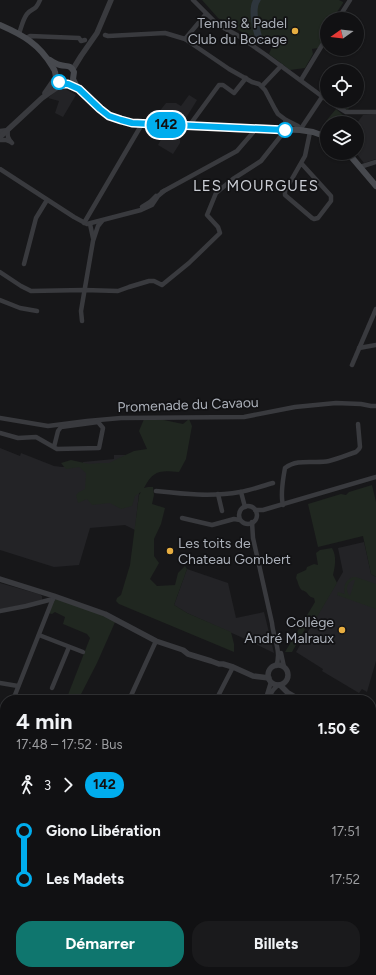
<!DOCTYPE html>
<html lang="fr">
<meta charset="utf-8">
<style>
body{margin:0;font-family:Figtree,sans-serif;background:#1a1a1c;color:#f1f3f6;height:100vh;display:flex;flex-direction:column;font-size:15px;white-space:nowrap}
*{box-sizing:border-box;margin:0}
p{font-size:13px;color:#9c9da0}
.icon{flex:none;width:22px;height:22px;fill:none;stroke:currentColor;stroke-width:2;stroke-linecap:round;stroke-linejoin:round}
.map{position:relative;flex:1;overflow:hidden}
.panel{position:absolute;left:0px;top:695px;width:376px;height:280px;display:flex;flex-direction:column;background:#111113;border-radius:16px 16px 0 0;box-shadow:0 1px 3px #0004,0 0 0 1px #303133}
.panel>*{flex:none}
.badge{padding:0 8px;border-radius:13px;font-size:14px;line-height:26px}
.needle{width:26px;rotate:256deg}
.buttons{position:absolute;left:320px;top:12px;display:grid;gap:8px}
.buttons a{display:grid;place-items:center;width:44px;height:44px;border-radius:50%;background:#111113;box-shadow:0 1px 3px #0004,0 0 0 1px #303133;font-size:20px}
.map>.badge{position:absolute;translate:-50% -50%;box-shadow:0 0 0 2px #fff}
.legs{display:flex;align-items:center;gap:6px;height:44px;padding:0 16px;font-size:13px}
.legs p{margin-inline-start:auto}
.summary{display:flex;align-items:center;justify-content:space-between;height:68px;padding:0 16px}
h1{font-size:22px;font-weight:700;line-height:30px}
.primary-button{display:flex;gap:8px;margin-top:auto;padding:8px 16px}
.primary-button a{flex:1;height:46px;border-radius:16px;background:#0f766e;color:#fff;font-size:16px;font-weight:700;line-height:46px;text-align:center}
.primary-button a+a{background:#1a1a1c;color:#f1f3f6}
ul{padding:0 16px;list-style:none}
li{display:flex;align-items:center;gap:14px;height:48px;font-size:15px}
li i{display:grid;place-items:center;width:6px;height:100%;margin:0 5px;background:currentColor}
li i::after{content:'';width:10px;height:10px;margin:-5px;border:3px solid;border-radius:50%;background:#111113}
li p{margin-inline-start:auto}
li:first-child i{background:linear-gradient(#0000 50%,currentColor 0)}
li:last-child i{background:linear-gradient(currentColor 50%,#0000 0)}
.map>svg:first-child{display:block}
.built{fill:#232326}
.green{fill:#202720;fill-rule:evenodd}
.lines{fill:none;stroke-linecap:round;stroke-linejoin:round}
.stream{stroke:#2e363d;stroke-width:1}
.river{stroke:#2e363d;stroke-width:7}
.minor{stroke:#393a3e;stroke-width:4.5}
.tertiary{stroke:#393a3e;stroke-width:5.5}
.secondary{stroke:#47494e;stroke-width:6}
.line-1-casing{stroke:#fff;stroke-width:9}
.line-1{stroke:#00adee;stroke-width:6}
.poi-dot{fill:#e8ae41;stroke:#121214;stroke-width:1.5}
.stop-1-dot{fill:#fff;stroke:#00adee;stroke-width:2}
.labels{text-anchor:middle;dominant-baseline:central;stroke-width:3.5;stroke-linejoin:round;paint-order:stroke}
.poi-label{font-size:14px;fill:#aaafb8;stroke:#121214;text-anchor:end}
.street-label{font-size:14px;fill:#aaafb8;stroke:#121214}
.neighbourhood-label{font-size:15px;letter-spacing:1px;fill:#cbced5;stroke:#121214}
</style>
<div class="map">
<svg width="376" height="975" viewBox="0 0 376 975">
<rect width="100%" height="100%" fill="#171719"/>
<g class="built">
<path d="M 59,88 L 64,88 L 76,95 L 63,117 L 55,113 L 59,101 L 48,98 Z"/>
<path d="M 189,95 L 197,100 L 183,123 L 181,129 L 180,143 L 173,154 L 158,145 L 170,123 L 151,122 L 166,103 L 176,103 L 181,106 Z"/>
<path d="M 376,114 L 376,159 L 364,163 L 356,153 L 357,153 L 357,123 L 363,115 Z"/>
<path d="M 0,448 L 20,456 L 21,453 L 54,466 L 62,467 L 83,465 L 83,462 L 114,459 L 114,455 L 143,455 L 135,530 L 125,525 L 90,528 L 79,565 L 54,567 L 0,550 Z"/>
<path d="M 364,542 L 371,574 L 376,577 L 376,661 L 367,692 L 362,689 L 359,693 L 322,671 L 323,669 L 296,652 L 343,572 L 338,548 Z"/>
<path d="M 187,569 L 228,583 L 236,618 L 264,612 L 274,653 L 243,638 L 187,613 L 174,605 Z"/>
<path d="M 0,583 L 39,594 L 42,596 L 42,600 L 38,602 L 0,609 Z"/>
<path d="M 371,752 L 376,754 L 376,795 L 371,792 Z"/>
<path d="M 376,843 L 376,888 L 371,886 L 371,844 Z"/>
</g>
<g class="green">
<path d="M 202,0 L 339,0 L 343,2 L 343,3 L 335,15 L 335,19 L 327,19 L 327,34 L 318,48 L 312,49 L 313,54 L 305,68 L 290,70 L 269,54 L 274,42 L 262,36 L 262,41 L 260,43 L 223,21 L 218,18 Z"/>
<path d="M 333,101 L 353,101 L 348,110 L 344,109 Z"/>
<path d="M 336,109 L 344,116 L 338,123 L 329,123 L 326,121 Z"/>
<path d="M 144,419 L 159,419 L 183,424 L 189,419 L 192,426 L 186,459 L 179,472 C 160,470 153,470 144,488 L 148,487 L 153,487 L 154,495 L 152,504 L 165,508 L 161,524 L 154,539 L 154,556 L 159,563 L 150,579 L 157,586 L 175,585 L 178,573 L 185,566 L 187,569 L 174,605 L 187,613 L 231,632 L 234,644 L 234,652 L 119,604 L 116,601 L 117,598 L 121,595 L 130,565 L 139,495 L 141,492 L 135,496 L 132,506 L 121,509 L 110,503 L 92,505 L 87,499 L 78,503 L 76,495 L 79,492 L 85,489 L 86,473 L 79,467 L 66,469 L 61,463 L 71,460 L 89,464 L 100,463 L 109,463 L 119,458 L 134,451 L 147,449 L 139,431 Z"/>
<path d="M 372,485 L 376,502 L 376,577 L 371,574 L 363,536 L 318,547 L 308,504 L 341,494 L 346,495 L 349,492 Z"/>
<path d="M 332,548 C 337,556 335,567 333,575 L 337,583 L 317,617 L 313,615 L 292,652 L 285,652 L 315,602 L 314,598 C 309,597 309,595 306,592 C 302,589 303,592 300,588 C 298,585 298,581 296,578 L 297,574 L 306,570 L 307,567 L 314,564 L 318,565 L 316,553 L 320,550 Z"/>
<path d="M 353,577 L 356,577 L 376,584 L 376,609 L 337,595 L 338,592 L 345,594 C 343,587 345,580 353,577 ZM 353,580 L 355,580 L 350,596 C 345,591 346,583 353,580 Z"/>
<path d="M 54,596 L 116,620 L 97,663 L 78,700 L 66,700 L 90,638 L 87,634 L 63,624 L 65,617 L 55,612 L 52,614 L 48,613 Z"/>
</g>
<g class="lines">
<g class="stream">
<path d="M 0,782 L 5,785"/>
<path d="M 371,889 L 376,891"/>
<path d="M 371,894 L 376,893"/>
<path d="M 82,975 L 89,970"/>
</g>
<path class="river" d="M 257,0 C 250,10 257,32 260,42"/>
<g class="minor">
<path d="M 193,0 L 218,25 L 237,35 L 266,55 L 327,100"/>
<path d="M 338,19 L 350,0"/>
<path d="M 19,34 C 21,28 23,19 27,14 C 33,7 35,12 40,0"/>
<path d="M 105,35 L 108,36 L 165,33 L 185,39 L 229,69 L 252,82 L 259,84 L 265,90 L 275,109 L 278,114 L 286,120 L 298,126 L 300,130 L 322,97"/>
<path d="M 26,38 L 30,36 L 79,38 L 81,41 L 85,40"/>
<path d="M 185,39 L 206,14"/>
<path d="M 301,80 L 327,37"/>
<path d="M 262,86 L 281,66"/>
<path d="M 328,101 L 346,112 L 376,112"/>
<path d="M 189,126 L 219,85 L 223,85 L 234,93 L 246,78"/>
<path d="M 0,131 L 8,130 C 7,136 8,139 12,143"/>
<path d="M 0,140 L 6,140 L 11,142"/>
<path d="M 301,163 L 331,196 L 331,201 L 318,218 L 314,219 L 312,218 L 285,195 L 285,191 L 305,156 L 310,132"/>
<path d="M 360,167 L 376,162"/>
<path d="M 0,169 L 74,217 L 87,224 L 141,210 L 152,205 L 158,196 L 164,191"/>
<path d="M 162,192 L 237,151 L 256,129"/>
<path d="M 142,207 L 150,202 L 156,196"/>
<path d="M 84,223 L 142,124"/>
<path d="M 90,224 L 93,238"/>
<path d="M 24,264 L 36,218 L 47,200"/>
<path d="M 0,272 L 21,286 L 31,291 L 84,290 L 118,291 L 129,287 L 149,281 L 154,281 L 162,285 L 189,263 L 220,233 L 218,227 L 207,215 L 216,193 L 233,179 L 261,161 L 280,137 L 286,120"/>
<path d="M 0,300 L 20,308 L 37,311"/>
<path d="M 82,321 L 81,311 L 93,241 L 98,226 L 102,221"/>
<path d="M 359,348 L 376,345"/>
<path d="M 352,365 L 376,309"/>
<path d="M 0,418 L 48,426 L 87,421 L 121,418 L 244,417 L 295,407 L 336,403 L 361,404 L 371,406 L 376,406"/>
<path d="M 0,433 L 18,438 L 36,437 L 57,449 L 99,448 L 103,428 L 98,422 L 61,427 L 58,431 L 54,447"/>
<path d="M 156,491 C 184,494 212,497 240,492 C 251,490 262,486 273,483"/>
<path d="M 241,492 L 245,507"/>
<path d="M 218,494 L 222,511"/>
<path d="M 283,505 C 280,494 283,479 285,468 C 298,458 314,464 329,461 C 338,459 347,455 356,452 L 359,449 L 360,447 L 358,424"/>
<circle cx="248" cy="515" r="9"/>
<path d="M 255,510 L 263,510 L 376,477"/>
<path d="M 182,518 L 212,525 L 234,519 L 240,520"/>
<path d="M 252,522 L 253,538 L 272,623 C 273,637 282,652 276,666"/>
<path d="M 0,611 L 26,606 L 53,599"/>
<path d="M 39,635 L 83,652"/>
<path d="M 281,653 L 284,667"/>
<path d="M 0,683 L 18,686"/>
<path d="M 52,688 L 69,647"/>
<path d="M 267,695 L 271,682"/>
<path d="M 217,698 L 233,667"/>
<path d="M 13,700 L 54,596"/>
<path d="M 129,700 L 156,641"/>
<path d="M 210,700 L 212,698 L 217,698"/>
<path d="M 267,700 L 273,690 L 278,685"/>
<path d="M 5,722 L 5,721"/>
<path d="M 371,797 L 376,800"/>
<path d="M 338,970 L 346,975"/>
<path d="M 25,975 L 33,970"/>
<path d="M 295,975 L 298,970"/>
<path d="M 374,975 L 376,973"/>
</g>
<g class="tertiary">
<path d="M 73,69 L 81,56 L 97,33 L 111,0"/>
<path d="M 45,93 L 56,77"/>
<path d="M 0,137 L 42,98 L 62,84"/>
<path d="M 0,579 L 54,596 L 105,614 L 156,641 L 183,650 L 188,654 L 211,661 L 219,664 L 223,664 L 233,667 L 253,676 L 269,678"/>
<circle cx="278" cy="675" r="10"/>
<path d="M 280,685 L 288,693 L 300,700"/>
<path d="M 371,742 L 376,745"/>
</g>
<g class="secondary">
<path d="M 0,25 C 23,35 39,44 52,66 C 53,68 55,70 55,72 C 56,75 55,77 57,80 C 61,85 64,83 68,84 C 71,85 77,88 79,90 C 86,95 93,103 100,108 C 112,119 126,123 142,124 L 300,130 L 313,132 L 327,137"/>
<path d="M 50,60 C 53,62 56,64 60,65 C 67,67 70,64 74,72 L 73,79 L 78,89"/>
<path d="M 348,153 L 376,186"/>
</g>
</g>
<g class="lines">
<defs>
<path id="line-1" d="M 59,82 L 64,84 L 68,84 L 79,89 L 100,109 L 109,116 L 121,120 L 132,123 L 285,130"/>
</defs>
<use href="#line-1" class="line-1-casing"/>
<use href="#line-1" class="line-1"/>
</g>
<g class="poi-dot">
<circle cx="295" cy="31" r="4"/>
<circle cx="170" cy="551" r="4"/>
<circle cx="342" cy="630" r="4"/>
</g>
<g class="stop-1-dot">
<circle cx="59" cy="82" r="7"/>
<circle cx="285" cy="130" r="7"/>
</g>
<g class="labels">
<g class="poi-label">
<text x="287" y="23">Tennis &amp; Padel<tspan x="287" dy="16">Club du Bocage</tspan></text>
<text x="178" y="543" text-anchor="start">Les toits de<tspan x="178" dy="16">Chateau Gombert</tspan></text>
<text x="334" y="622">Collège<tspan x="334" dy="16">André Malraux</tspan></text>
</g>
<g class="street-label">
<text transform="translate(188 405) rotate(-2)">Promenade du Cavaou</text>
</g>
<g class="neighbourhood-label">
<text x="256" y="186">LES MOURGUES</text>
</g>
</g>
</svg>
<div class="buttons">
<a><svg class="needle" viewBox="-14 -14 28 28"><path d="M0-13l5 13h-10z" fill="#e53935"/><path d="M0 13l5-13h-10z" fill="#9c9da0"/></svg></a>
<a><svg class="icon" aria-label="locate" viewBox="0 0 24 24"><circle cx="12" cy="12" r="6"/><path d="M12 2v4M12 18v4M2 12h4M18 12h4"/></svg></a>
<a><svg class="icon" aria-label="layers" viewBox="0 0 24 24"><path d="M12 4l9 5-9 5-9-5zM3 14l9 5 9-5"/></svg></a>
</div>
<b class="badge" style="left:166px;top:125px;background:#00adee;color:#111">142</b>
<section class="panel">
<div class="summary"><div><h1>4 min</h1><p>17:48 – 17:52 · Bus</p></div><b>1.50 €</b></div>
<div class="legs"><svg class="icon" aria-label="walk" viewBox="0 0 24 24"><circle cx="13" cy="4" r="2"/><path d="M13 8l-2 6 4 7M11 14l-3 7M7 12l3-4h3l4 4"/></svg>3<svg class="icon" aria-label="forward" viewBox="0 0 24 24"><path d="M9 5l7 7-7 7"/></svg><b class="badge" style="background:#00adee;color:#111">142</b></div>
<ul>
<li><i style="color:#00adee"></i><b>Giono Libération</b><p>17:51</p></li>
<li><i style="color:#00adee"></i><b>Les Madets</b><p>17:52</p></li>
</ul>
<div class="primary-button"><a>Démarrer</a><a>Billets</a></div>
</section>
</div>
